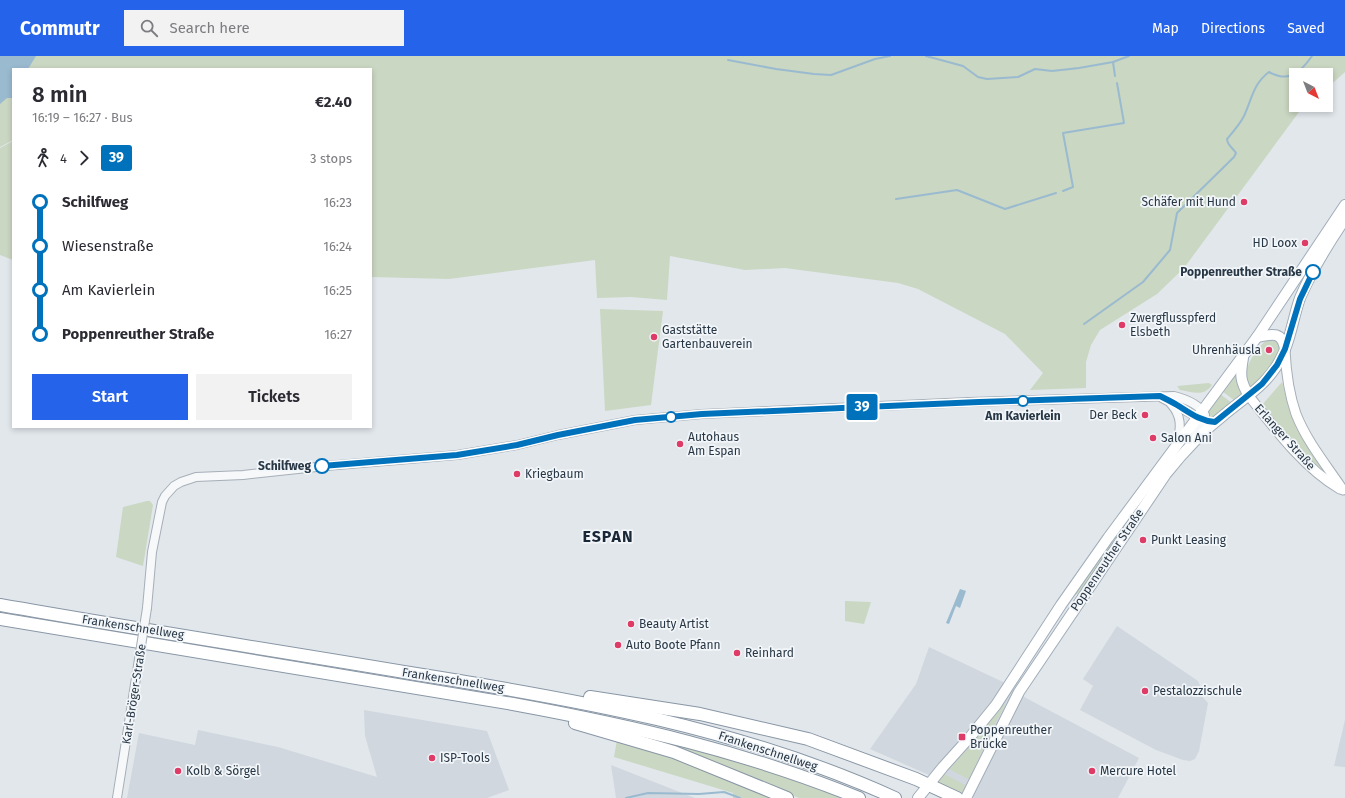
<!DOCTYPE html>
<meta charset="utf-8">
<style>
body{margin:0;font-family:"Fira Sans",sans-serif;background:#f2f2f3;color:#2b2b33;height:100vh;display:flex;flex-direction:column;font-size:15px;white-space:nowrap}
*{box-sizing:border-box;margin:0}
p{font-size:13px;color:#7c7c81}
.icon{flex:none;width:22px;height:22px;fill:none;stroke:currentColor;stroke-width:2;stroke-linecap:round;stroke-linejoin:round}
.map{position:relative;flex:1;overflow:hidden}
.panel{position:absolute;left:12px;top:12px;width:360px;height:360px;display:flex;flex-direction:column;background:#fff;border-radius:0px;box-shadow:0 2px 6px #0003}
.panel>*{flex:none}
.badge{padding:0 8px;border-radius:3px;font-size:14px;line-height:26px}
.needle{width:26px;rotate:138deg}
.controls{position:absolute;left:1289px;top:12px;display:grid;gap:8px}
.controls a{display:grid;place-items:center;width:44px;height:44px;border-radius:0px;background:#fff;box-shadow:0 2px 6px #0003;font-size:20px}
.map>.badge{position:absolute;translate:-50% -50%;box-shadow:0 0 0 2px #fff}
.legs{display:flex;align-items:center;gap:6px;height:44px;padding:0 20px;font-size:13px}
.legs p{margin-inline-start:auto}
.headline{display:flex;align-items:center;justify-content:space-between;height:68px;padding:0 20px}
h1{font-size:22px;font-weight:600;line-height:30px}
.button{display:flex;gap:8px;margin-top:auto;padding:8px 20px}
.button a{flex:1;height:46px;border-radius:0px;background:#2563eb;color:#fff;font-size:16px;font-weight:600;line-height:46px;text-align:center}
.button a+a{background:#f2f2f3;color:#2b2b33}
ul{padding:0 20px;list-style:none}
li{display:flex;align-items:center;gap:14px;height:44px;font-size:15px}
li i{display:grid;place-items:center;width:6px;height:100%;margin:0 5px;background:currentColor}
li i::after{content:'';width:10px;height:10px;margin:-5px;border:3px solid;border-radius:50%;background:#fff}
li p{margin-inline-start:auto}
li:first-child i{background:linear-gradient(#0000 50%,currentColor 0)}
li:last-child i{background:linear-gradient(currentColor 50%,#0000 0)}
header{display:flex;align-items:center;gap:24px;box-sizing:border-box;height:56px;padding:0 20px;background:#2563eb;color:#fff}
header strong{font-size:19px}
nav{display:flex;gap:22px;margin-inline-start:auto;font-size:14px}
.search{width:280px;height:36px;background:#f2f2f3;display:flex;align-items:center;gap:10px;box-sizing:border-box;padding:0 14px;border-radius:0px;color:#7c7c81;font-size:15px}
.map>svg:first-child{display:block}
.built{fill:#d0d7de}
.green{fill:#cad7c2}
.water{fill:#9abad0}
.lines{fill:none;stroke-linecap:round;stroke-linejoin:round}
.stream{stroke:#9abad0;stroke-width:2}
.tertiary-casing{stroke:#a6afb7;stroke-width:10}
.secondary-casing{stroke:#a6afb7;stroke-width:11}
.primary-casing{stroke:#a0adb9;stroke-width:12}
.motorway-casing{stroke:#8896a5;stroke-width:14}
.tertiary{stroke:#f6f8fa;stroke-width:8}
.secondary{stroke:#fff;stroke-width:9}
.primary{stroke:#fff;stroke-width:10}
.motorway{stroke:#fff;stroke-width:12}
.tertiary-bridge-casing{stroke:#a6afb7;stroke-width:10;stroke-linecap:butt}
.tertiary-bridge{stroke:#f6f8fa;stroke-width:8}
.line-1-casing{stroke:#fff;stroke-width:9}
.line-1{stroke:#0072bc;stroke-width:6}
.poi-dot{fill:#de3b66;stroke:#f2f6f9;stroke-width:1.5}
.stop-1-dot{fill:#fff;stroke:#0072bc;stroke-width:2}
.labels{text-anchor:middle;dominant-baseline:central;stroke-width:3.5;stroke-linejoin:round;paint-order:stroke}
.poi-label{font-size:12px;fill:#283746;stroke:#f2f6f9;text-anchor:start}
.stop-label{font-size:12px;font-weight:bold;fill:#283746;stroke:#f2f6f9;text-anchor:end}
.street-label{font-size:12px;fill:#283746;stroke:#f2f6f9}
.district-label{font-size:16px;font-weight:bold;letter-spacing:1px;fill:#1a2737;stroke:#f2f6f9}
</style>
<header>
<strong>Commutr</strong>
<div class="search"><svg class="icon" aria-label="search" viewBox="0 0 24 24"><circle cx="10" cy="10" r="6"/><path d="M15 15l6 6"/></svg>Search here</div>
<nav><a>Map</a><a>Directions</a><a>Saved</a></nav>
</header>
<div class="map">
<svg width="1345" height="742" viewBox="0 0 1345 742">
<rect width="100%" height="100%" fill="#e2e7ec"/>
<g class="built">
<path d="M 1117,570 L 1198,625 L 1201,632 L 1200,638 L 1208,647 L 1199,695 L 1195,703 L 1190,705 L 1183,704 L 1156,694 L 1080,654 L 1093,630 L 1083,623 Z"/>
<path d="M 929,591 L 1003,626 L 1026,642 L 1139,702 L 1118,742 L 974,742 L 954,730 L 870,693 L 916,628 Z"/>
<path d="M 364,654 L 487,675 L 509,734 L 487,742 L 127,742 L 139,677 L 195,689 L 198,674 L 278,691 L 377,721 L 365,680 Z"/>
<path d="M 1345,664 L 1345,711 L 1334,710 Z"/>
<path d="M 611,709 L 695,742 L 616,742 Z"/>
</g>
<g class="green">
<path d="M 0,0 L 1345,0 L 1345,16 L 1326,33 L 1326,19 L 1296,19 L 1296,49 L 1308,49 L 1299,56 L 1184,212 L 1157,238 L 1100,274 L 1091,289 L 1086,306 L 1086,332 L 1030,334 L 1043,317 L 1005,278 L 918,233 L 898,227 L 785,212 L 745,214 L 670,200 L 667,244 L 631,241 L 597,242 L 595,204 L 449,223 L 371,221 L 371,13 L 13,13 L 13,84 L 0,91 Z"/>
<path d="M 13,85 L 13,204 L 0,199 L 0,92 Z"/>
<path d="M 600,253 L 663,255 L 651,349 L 605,355 Z"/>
<path d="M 1272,281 L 1279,286 C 1282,304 1265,318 1253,331 L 1248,330 C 1247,326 1246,321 1246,317 C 1247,307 1262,284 1272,281 Z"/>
<path d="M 1235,318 L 1238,329 L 1243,338 L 1235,345 L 1222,335 Z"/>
<path d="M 1282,326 L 1289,353 L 1297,374 L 1326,416 L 1325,417 C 1301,396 1281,375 1262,349 Z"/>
<path d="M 1209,327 L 1212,329 C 1204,341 1192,336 1180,334 L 1177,330 Z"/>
<path d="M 1220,338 L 1232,347 L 1215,360 L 1210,362 L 1208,361 L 1208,355 Z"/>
<path d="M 1153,429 L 1078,539 L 1075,537 L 1083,524 Z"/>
<path d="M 147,445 L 150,445 L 153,449 L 143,510 L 116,501 L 123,451 Z"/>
<path d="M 845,545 L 871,546 L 864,568 L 845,565 Z"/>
<path d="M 1003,648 L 1005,649 L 987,683 L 970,724 L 949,713 L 982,677 Z"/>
<path d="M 617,684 L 680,703 L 776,742 L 733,742 L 733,737 L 614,701 Z"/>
<path d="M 664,686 L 750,709 L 842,742 L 799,742 L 661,687 Z"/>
<path d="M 944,718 L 967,730 L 963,739 L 961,740 L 936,727 Z"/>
</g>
<g class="water">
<path d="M 0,0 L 36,0 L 28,13 L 13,13 L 13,42 L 7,42 L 0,48 Z"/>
<path d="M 960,533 L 966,535 L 960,552 L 956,550 L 949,568 L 946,567 Z"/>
</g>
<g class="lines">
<g class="stream">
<path d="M 926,0 L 963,10 L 978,21 L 987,23 L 1018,21 L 1035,13 L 1052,15 L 1079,12 L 1113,6 L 1129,0"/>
<path d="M 728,4 L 776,13 L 814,18 L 831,19 L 875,3 L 890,0"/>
<path d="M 1113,6 L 1115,20"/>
<path d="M 1063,135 L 1073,131 L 1063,77 L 1124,67 L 1117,27"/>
<path d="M 896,143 L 957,134 L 1005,153 L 1056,137"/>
<path d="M 1084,268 L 1143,226 L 1170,194 L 1177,157 L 1234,101 L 1236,97 C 1233,92 1227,89 1227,83 C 1233,76 1240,68 1244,60 C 1252,43 1253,28 1269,16 C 1290,27 1300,17 1312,0"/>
<path d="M 626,742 L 648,737 L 699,738 L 724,736 L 740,742"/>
</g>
<defs>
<g id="tertiary">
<path d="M 1162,342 L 1203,364"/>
<path d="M 1171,348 C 1182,360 1181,372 1177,387"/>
<path d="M 147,552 L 152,496 L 162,446 L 165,440 L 174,430 L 181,426 L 196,421 L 243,419 L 326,410 L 457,399 L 517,389 L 558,379 L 635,364 L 702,358 L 969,346 L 1174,340 C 1186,343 1199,348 1205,359 L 1203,364 L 1192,385"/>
<path d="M 117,742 L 136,622"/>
</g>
<g id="secondary">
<path d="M 1285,294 C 1286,316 1289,338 1296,358 C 1307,386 1327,410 1343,434"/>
<path d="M 1249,340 C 1274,372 1304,412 1340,433"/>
</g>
<g id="primary">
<path d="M 1257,281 C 1272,278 1282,275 1285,293"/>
<path d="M 1243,302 C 1240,319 1240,325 1249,340"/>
<path d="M 918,742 L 943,711 L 970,681 L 996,649 L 1061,549 L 1108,482 L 1257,281 L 1345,149"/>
<path d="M 966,742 L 1019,636 L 1166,418 C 1184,395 1202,376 1225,358 C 1243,343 1263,331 1276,311 C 1290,290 1292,265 1300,242 C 1312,214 1328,188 1345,163"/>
</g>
<g id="motorway">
<path d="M 0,549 C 136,573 273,594 410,617 C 574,643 742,672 895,742"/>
<path d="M 0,563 L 513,648 C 633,670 746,696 859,742"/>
<path d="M 590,641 L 700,658 L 808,683 L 916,723 L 957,742"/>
<path d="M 575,667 L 674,696 L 787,742"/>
</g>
</defs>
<use href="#tertiary" class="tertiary-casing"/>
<use href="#secondary" class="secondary-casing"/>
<use href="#primary" class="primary-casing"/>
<use href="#motorway" class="motorway-casing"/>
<use href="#tertiary" class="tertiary"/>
<use href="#secondary" class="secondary"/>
<use href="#primary" class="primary"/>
<use href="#motorway" class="motorway"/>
<defs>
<path id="tertiary-bridge" d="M 136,622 L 147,552"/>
</defs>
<use href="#tertiary-bridge" class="tertiary-bridge-casing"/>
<use href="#tertiary-bridge" class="tertiary-bridge"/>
</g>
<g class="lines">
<defs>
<path id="line-1" d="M 322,410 L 457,399 L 517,389 L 558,379 L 635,364 L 702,358 L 979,346 L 1160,340 C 1166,343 1172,346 1177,349 C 1190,357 1200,365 1215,366 L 1262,328 L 1277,309 L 1285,293 L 1300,243 L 1313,216"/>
</defs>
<use href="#line-1" class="line-1-casing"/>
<use href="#line-1" class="line-1"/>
</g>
<g class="poi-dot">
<circle cx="1244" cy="146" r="4"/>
<circle cx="1305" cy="187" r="4"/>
<circle cx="1122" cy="269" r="4"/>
<circle cx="654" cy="281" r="4"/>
<circle cx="1269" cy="294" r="4"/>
<circle cx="1145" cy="359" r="4"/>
<circle cx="1153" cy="382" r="4"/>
<circle cx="680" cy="388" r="4"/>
<circle cx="517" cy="418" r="4"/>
<circle cx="1143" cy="484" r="4"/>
<circle cx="631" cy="568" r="4"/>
<circle cx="618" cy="589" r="4"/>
<circle cx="737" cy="597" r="4"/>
<circle cx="1145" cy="635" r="4"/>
<rect x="958" y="677" width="8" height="8" rx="2"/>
<circle cx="432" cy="702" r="4"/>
<circle cx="178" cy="715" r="4"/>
<circle cx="1092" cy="715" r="4"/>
</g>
<g class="stop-1-dot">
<circle cx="1313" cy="216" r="7"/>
<circle cx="1023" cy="345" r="5"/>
<circle cx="671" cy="361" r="5"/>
<circle cx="322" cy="410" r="7"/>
</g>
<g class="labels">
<g class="poi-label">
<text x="1236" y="146" text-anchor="end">Schäfer mit Hund</text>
<text x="1297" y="187" text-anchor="end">HD Loox</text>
<text x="1130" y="262">Zwergflusspferd<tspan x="1130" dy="14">Elsbeth</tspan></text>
<text x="662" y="274">Gaststätte<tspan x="662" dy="14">Gartenbauverein</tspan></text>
<text x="1261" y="294" text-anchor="end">Uhrenhäusla</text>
<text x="1137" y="359" text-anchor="end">Der Beck</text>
<text x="688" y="381">Autohaus<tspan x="688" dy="14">Am Espan</tspan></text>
<text x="1161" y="382">Salon Ani</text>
<text x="525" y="418">Kriegbaum</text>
<text x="1151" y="484">Punkt Leasing</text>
<text x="639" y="568">Beauty Artist</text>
<text x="626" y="589">Auto Boote Pfann</text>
<text x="745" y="597">Reinhard</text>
<text x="1153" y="635">Pestalozzischule</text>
<text x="970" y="674">Poppenreuther<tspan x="970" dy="14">Brücke</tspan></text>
<text x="440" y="702">ISP-Tools</text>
<text x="186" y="715">Kolb &amp; Sörgel</text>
<text x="1100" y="715">Mercure Hotel</text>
</g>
<g class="stop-label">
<text x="1302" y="216">Poppenreuther Straße</text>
<text x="1023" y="360" text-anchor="middle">Am Kavierlein</text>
<text x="311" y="410">Schilfweg</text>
</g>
<g class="street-label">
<text transform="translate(1285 381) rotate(48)">Erlanger Straße</text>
<text transform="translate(1107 504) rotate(-56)">Poppenreuther Straße</text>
<text transform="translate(133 571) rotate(9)">Frankenschnellweg</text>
<text transform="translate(453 624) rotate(9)">Frankenschnellweg</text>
<text transform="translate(134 638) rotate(-81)">Karl-Bröger-Straße</text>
<text transform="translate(768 695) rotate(18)">Frankenschnellweg</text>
</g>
<g class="district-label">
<text x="608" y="480">ESPAN</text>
</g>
</g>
</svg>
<div class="controls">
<a><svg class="needle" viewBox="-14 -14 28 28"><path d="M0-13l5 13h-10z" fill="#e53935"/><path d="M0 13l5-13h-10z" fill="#7c7c81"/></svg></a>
</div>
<b class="badge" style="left:862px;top:351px;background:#0072bc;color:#fff">39</b>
<section class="panel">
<div class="headline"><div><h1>8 min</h1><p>16:19 – 16:27 · Bus</p></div><b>€2.40</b></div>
<div class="legs"><svg class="icon" aria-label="walk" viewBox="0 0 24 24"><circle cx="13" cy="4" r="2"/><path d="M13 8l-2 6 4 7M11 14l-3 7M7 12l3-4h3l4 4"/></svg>4<svg class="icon" aria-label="forward" viewBox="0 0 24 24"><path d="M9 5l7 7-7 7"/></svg><b class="badge" style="background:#0072bc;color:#fff">39</b><p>3 stops</p></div>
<ul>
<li><i style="color:#0072bc"></i><b>Schilfweg</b><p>16:23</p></li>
<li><i style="color:#0072bc"></i><span>Wiesenstraße</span><p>16:24</p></li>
<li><i style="color:#0072bc"></i><span>Am Kavierlein</span><p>16:25</p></li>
<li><i style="color:#0072bc"></i><b>Poppenreuther Straße</b><p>16:27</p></li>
</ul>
<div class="button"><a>Start</a><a>Tickets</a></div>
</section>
</div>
